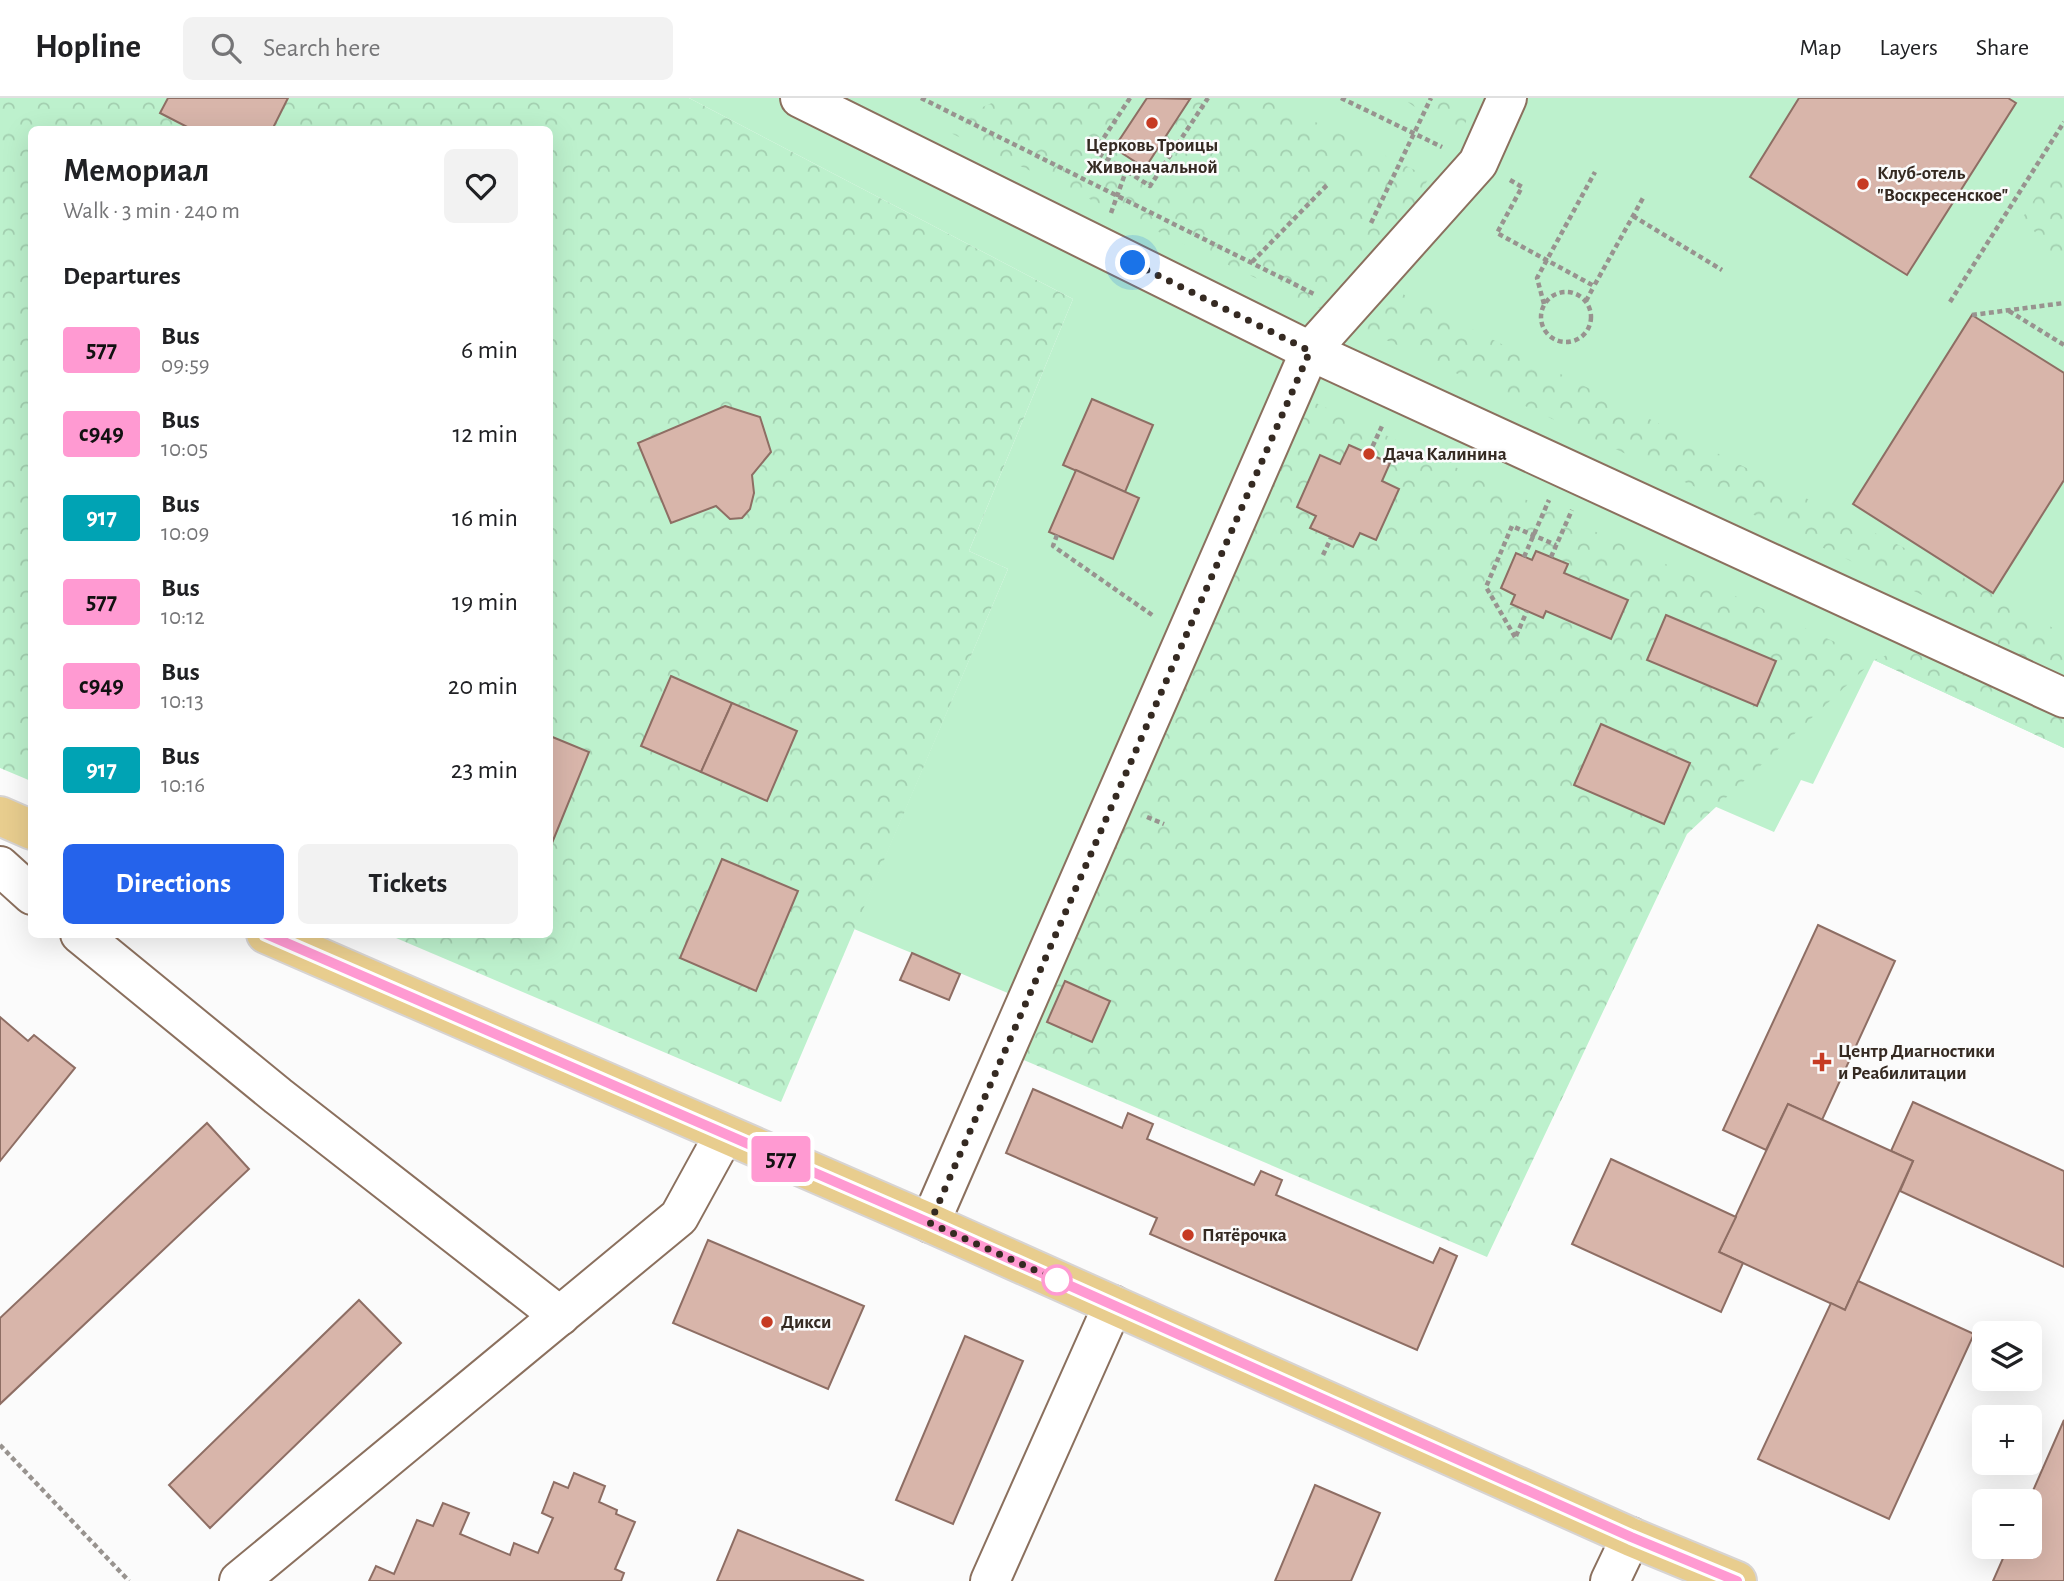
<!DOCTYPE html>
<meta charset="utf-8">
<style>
body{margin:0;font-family:"Alegreya Sans",sans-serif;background:#f2f2f2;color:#202124;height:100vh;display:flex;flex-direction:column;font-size:26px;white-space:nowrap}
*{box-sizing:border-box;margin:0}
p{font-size:23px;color:#757577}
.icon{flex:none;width:38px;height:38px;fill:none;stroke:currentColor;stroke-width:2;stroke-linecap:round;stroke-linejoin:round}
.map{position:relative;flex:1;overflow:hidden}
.side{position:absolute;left:28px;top:28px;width:525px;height:812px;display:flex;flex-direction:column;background:#fff;border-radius:10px;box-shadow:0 7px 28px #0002}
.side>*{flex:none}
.badge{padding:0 14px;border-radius:5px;font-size:24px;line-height:46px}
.buttons{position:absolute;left:1972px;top:1223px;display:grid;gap:14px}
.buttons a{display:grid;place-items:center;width:70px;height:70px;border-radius:10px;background:#fff;box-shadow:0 7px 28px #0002;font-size:35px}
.you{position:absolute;width:35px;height:35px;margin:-18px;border:5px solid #fff;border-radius:50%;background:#1a73e8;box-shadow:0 0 0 10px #1a73e833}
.map>.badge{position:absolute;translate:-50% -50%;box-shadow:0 0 0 4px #fff}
h2{padding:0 35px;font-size:26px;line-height:63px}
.round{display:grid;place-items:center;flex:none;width:74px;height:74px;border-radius:10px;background:#f2f2f2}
.overview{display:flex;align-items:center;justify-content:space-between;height:119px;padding:0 35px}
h1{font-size:33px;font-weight:600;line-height:52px}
.primary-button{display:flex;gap:14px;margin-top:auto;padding:14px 35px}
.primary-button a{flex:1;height:80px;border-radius:10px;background:#2563eb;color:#fff;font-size:28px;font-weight:600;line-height:80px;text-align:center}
.primary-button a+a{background:#f2f2f2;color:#202124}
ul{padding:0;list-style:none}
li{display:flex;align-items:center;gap:21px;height:84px;padding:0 35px}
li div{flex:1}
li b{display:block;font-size:26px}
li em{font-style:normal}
li .badge{min-width:77px;font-weight:700;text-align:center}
header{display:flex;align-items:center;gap:42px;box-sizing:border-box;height:98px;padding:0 35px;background:#fff;border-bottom:2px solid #e0e0e0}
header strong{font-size:33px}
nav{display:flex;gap:38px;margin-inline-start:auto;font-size:24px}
.search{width:490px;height:63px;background:#f2f2f2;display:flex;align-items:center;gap:18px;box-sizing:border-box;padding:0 24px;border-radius:10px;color:#757577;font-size:26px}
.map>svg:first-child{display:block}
.green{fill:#bdf1cd}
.forest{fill:url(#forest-crowns)}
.building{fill:#d8b5aa;stroke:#8e6e64;stroke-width:2}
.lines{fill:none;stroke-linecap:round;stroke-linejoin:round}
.minor-casing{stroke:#8b705e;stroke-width:42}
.major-casing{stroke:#d7d4d3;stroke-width:42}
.path{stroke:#98938f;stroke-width:4.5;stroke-dasharray:5 3.5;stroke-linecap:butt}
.minor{stroke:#fff;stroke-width:38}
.major{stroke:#e8cd8e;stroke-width:38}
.line-casing{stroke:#fff;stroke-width:16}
.line{stroke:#ff9ad2;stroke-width:10}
.walk{stroke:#352a22;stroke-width:7;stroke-dasharray:0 12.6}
.poi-dot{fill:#c63b23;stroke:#fbfbfb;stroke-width:2.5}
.stop-dot{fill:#fff;stroke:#ff9ad2;stroke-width:3.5}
.labels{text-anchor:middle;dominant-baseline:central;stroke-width:5;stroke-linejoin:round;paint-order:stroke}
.poi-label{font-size:19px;font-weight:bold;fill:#352a22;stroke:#fbfbfb;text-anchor:start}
</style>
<header>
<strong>Hopline</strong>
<div class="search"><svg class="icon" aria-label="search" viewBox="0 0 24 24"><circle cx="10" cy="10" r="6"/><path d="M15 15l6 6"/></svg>Search here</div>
<nav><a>Map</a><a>Layers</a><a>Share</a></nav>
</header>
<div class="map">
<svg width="2064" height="1483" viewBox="0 0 2064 1483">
<defs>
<pattern id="forest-crowns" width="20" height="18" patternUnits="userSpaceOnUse" patternTransform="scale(1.75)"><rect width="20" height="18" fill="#bdf1cd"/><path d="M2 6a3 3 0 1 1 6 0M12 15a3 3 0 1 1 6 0" fill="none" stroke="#a3cfb0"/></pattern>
</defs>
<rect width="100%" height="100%" fill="#fbfbfb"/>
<path class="green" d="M 689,0 L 2064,0 L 2064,650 L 1874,562 L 1813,686 L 1801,682 L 1774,734 L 1714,708 L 1051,913 L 854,831 L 1008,471 L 969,453 L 1073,201 Z"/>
<g class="forest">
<path d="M 0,0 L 689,0 L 1073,201 L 969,453 L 1008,471 L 781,1004 L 389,837 L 550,836 L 550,32 L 32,32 L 31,683 L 0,670 Z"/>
<path d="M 1003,0 L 1089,0 L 1152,26 L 1204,0 L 1266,0 L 1429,79 L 1377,183 L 2013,505 L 2064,537 L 2064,650 L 1874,562 L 1687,736 L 1487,1159 L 1019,960 L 1305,300 L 1874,562 L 1977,523 L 938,29 Z"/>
<path d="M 1402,0 L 1476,0 L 1459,40 Z"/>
<path d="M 2061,60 L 2064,60 L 2064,165 L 2060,166 L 2023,119 Z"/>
<path d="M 2064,218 L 2064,245 L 2042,221 Z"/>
</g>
<g class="building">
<path d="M 168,0 L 288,0 L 272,32 L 193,32 L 160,15 Z"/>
<path d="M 1147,0 L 1190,1 L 1145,70 L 1114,50 Z"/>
<path d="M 1799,0 L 2008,0 L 2016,5 L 1907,177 L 1750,79 Z"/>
<path d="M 1972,217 L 2064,275 L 2064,382 L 1993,495 L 1853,406 Z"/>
<path d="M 1092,301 L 1153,327 L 1125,394 L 1063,367 Z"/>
<path d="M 725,308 L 760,319 L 771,354 L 752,377 L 754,395 L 750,411 L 742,420 L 730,421 L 716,408 L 671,425 L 638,345 Z"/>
<path d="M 1349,347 L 1390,365 L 1382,383 L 1399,391 L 1376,442 L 1360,435 L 1353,449 L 1310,430 L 1316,418 L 1297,409 L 1320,357 L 1340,366 Z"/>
<path d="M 1076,372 L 1139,400 L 1113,461 L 1049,434 Z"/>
<path d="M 1536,453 L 1568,466 L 1564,475 L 1628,502 L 1611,541 L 1546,513 L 1543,520 L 1511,506 L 1515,497 L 1501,490 L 1516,455 L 1532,462 Z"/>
<path d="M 1666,517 L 1776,563 L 1757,608 L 1647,562 Z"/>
<path d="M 671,578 L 732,605 L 701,674 L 641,648 Z"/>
<path d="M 732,605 L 797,633 L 767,703 L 701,674 Z"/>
<path d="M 1601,626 L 1690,665 L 1664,726 L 1574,687 Z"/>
<path d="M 550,638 L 589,654 L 550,750 Z"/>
<path d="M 722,761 L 798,793 L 756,893 L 680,860 Z"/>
<path d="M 1818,827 L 1895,863 L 1822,1022 L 1788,1006 L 1766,1052 L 1723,1032 Z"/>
<path d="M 912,855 L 960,876 L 949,902 L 900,882 Z"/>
<path d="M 1065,883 L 1110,903 L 1092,944 L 1047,924 Z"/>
<path d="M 0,919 L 28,943 L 34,937 L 75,970 L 0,1063 Z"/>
<path d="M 1033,991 L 1122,1030 L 1128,1015 L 1153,1026 L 1147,1041 L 1254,1087 L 1261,1073 L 1282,1082 L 1276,1097 L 1433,1165 L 1440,1150 L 1457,1158 L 1417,1252 L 1150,1136 L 1157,1120 L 1006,1055 Z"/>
<path d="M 1913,1004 L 2064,1073 L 2064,1169 L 1900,1093 L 1913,1063 L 1891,1053 Z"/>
<path d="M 1788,1006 L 1913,1063 L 1845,1212 L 1719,1154 Z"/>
<path d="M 207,1025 L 249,1071 L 0,1306 L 0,1220 Z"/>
<path d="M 1611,1061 L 1736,1119 L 1719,1154 L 1743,1165 L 1721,1214 L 1572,1146 Z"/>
<path d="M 708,1142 L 864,1208 L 828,1291 L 673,1225 Z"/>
<path d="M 1858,1183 L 1974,1236 L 1889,1421 L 1758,1361 L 1831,1205 L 1845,1212 Z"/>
<path d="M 359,1202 L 401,1245 L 210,1430 L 169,1387 Z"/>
<path d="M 965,1238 L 1023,1263 L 953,1426 L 896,1402 Z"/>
<path d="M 2064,1322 L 2064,1483 L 1993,1483 L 2008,1449 L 2030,1449 L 2030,1404 L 2028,1404 Z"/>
<path d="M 574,1375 L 605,1388 L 599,1404 L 617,1412 L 616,1416 L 635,1424 L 615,1471 L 624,1475 L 621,1483 L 369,1483 L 376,1468 L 394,1476 L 417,1422 L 433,1428 L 443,1405 L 469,1415 L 460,1436 L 510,1457 L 514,1445 L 538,1455 L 553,1420 L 542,1415 L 554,1384 L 568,1390 Z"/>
<path d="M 1315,1387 L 1380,1415 L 1351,1483 L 1275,1483 Z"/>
<path d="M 738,1432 L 864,1483 L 717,1483 Z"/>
</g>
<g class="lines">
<defs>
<g id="minor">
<path d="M 800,0 L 1310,253 L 2064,600"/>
<path d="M 0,768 L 32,797"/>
<path d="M 80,836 L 278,998 L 560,1218"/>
<path d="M 930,1125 L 1310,253 L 1478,65 L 1507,0"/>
<path d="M 239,1483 L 679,1119 L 724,1037"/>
<path d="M 990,1483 L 1113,1207"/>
<path d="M 1610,1483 L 1631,1439"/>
</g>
<g id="major">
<path d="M 0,718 L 32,732"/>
<path d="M 266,836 L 930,1125 L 1631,1439 L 1737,1483"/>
</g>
</defs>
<use href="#minor" class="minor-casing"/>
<use href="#major" class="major-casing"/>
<g class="path">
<path d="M 921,0 L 1314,196"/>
<path d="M 1130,0 L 1095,53 L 1150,88 L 1208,0"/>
<path d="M 1341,0 L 1442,49"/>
<path d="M 1510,82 L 1522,89 L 1497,135 L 1594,188 L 1643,100"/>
<path d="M 1111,115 L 1126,73"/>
<path d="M 1633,118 L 1722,172"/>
<path d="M 1371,125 L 1431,0"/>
<path d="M 1252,164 L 1328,86"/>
<circle cx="1566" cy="219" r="25"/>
<path d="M 1586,203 L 1594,188"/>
<path d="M 1950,204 L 2064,24"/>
<path d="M 1544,206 L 1537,180 L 1595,74"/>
<path d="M 2009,213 L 2064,247"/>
<path d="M 1972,217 L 2064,205"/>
<path d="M 1369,356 L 1382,328"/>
<path d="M 1057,437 L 1053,448 L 1155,519"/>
<path d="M 1323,457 L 1331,440"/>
<path d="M 1524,459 L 1549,402"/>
<path d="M 1551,459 L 1572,412"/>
<path d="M 1516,538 L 1527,513"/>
<path d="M 1515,539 L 1486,489 L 1512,428 L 1556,447"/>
<path d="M 1147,719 L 1164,726"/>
<path d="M 0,1347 L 129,1483"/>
</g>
<use href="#minor" class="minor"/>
<use href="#major" class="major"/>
</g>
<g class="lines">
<defs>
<path id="line" d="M 266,836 L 930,1125 L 1631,1439 L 1737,1483"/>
</defs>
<use href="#line" class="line-casing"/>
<use href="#line" class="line"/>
<path class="walk" d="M 1057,1182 L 930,1125 L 1310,253 L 1133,165"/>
</g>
<g class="poi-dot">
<circle cx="1152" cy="25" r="7"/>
<circle cx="1863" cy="86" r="7"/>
<circle cx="1369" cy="356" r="7"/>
<path d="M1818.5 953.5h7v7h7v7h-7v7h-7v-7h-7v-7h7z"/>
<circle cx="1188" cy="1137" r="7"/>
<circle cx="767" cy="1224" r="7"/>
</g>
<circle class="stop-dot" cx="1057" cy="1182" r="14"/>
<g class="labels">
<g class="poi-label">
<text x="1152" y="47" text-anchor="middle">Церковь Троицы<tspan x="1152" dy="22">Живоначальной</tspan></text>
<text x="1877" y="75">Клуб-отель<tspan x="1877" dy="22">"Воскресенское"</tspan></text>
<text x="1383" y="356">Дача Калинина</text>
<text x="1838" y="953">Центр Диагностики<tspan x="1838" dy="22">и Реабилитации</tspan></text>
<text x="1202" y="1137">Пятёрочка</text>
<text x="781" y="1224">Дикси</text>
</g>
</g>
</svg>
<div class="buttons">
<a><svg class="icon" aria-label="layers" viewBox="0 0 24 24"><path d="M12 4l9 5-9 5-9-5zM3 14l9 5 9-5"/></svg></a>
<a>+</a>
<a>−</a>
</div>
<div class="you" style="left:1133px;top:165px"></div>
<b class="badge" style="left:781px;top:1061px;background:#ff9ad2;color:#111">577</b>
<section class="side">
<div class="overview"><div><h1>Мемориал</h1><p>Walk · 3 min · 240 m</p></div><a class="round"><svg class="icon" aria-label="heart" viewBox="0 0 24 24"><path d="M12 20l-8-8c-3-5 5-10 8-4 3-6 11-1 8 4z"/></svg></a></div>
<h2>Departures</h2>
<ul>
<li><span class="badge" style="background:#ff9ad2;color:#111">577</span><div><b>Bus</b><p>09:59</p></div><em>6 min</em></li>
<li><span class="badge" style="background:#ff9ad2;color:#111">с949</span><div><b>Bus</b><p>10:05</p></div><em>12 min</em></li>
<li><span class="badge" style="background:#00a3b4;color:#fff">917</span><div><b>Bus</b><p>10:09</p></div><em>16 min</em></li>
<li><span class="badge" style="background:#ff9ad2;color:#111">577</span><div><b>Bus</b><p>10:12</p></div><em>19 min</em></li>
<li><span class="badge" style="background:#ff9ad2;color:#111">с949</span><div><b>Bus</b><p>10:13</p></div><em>20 min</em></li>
<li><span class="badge" style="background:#00a3b4;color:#fff">917</span><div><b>Bus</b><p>10:16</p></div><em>23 min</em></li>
</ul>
<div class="primary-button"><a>Directions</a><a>Tickets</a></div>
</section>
</div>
